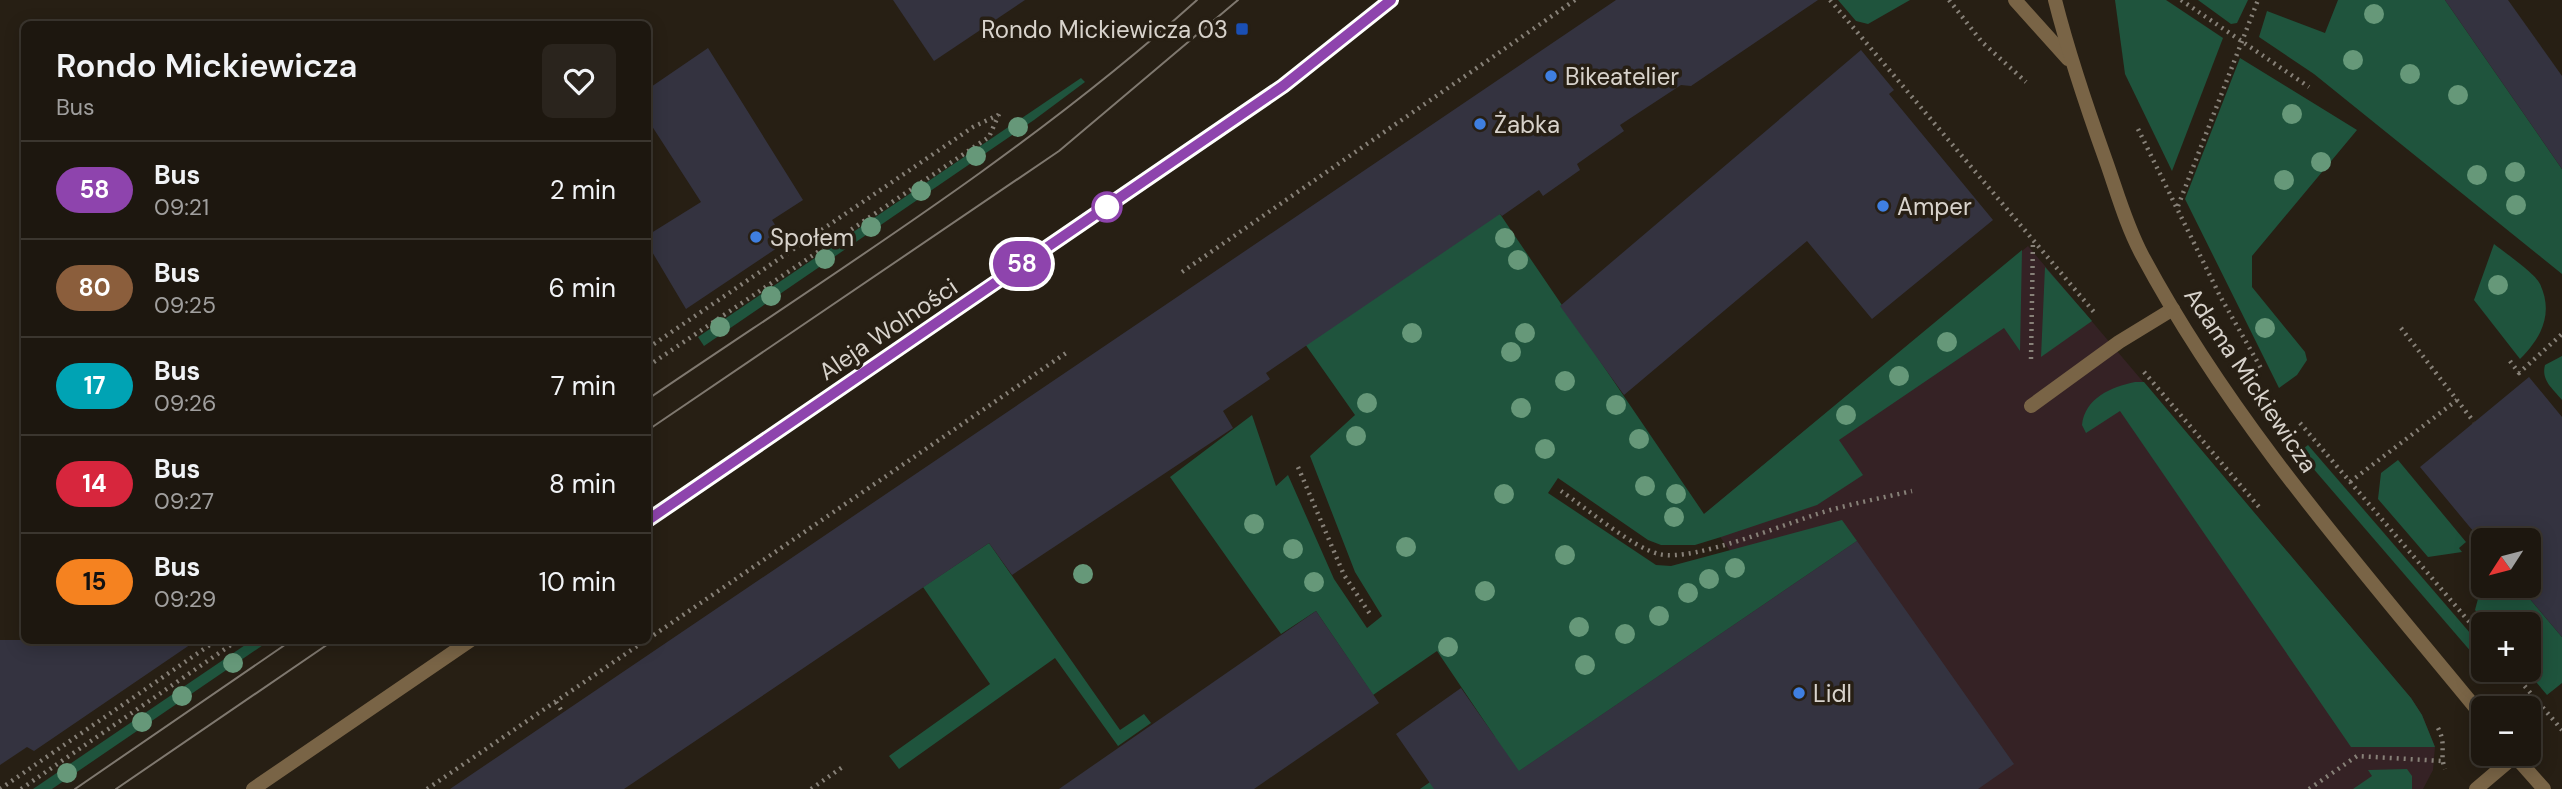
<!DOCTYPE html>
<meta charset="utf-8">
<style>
body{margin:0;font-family:"DM Sans",sans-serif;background:#2a241d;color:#f1f3f6;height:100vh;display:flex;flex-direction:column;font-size:26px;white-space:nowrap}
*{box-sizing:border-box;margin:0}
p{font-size:23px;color:#a09f9e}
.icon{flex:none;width:38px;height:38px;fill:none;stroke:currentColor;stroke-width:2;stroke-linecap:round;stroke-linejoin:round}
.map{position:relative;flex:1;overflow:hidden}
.details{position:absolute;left:21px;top:21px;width:630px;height:623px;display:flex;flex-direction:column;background:#1d170f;border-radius:10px;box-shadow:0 4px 18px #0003,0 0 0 2px #3b362f}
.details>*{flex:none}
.badge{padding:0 14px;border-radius:23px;font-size:24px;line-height:46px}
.needle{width:46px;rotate:234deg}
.controls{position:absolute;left:2471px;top:528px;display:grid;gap:14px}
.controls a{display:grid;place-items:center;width:70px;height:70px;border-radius:10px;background:#1d170f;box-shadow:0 4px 18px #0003,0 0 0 2px #3b362f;font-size:35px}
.map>.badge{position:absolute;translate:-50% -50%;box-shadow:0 0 0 4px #fff}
.round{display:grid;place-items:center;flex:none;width:74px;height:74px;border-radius:10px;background:#2a241d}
.headline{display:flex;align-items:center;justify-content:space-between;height:119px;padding:0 35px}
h1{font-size:33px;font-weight:600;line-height:52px}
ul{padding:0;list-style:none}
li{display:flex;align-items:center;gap:21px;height:98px;padding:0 35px;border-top:2px solid #3b362f}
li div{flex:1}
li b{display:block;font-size:26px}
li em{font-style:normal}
li .badge{min-width:77px;font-weight:700;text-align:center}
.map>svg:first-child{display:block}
.commercial{fill:#352225}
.green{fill:#1f543d}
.building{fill:#343340}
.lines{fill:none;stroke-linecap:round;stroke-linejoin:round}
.path{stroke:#878178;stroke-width:4.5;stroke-dasharray:2 5;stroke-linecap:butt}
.service{stroke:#796446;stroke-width:14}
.minor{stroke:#796446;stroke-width:14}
.tertiary{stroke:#796446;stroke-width:14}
.tram{stroke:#7f786f;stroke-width:2}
.tree{fill:#669879}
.line-casing{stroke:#fff;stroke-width:16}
.line{stroke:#8e44ad;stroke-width:10}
.transit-dot{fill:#1a4fb4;stroke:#271f14;stroke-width:2.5}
.shop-dot{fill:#3f7fe0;stroke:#271f14;stroke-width:2.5}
.stop-dot{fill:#fff;stroke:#8e44ad;stroke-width:3.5}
.labels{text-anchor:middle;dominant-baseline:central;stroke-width:7;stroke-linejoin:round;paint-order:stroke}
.poi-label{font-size:24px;fill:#d8d3cc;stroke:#271f14;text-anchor:start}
.street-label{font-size:24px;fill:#d8d3cc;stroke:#271f14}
</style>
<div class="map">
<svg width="2562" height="789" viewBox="0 0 2562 789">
<rect width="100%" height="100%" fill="#271f14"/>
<path class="commercial" d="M 2028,246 L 2411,698 L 2422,715 L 2435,747 L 2433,770 L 2423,789 L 1420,789 L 1742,568 L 1704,514 Z"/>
<g class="green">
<path d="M 1838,0 L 1910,0 L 1868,24 L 1856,21 Z"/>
<path d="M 2115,0 L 2166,0 L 2223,38 L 2172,171 L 2125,74 Z"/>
<path d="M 2198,0 L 2248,0 L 2237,23 L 2231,24 Z"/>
<path d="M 2338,0 L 2445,0 L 2562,169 L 2562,274 L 2314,74 L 2259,37 L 2267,11 L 2325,33 Z"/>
<path d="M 2240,58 L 2357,130 L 2252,256 L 2252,287 L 2305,352 L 2307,360 L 2297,375 L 2279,388 L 2185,199 Z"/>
<path d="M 1081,78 L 1085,82 L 1034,120 L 704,346 L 698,337 Z"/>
<path d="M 1500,214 L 1704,514 L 2022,250 L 2020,351 L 2004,328 L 1839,440 L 1863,475 L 1817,505 L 1721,537 L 1695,545 L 1661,545 L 1648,540 L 1558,478 L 1548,493 L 1656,565 L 1671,566 L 1842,520 L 1857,541 L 1493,789 L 1420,789 L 1495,737 L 1437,651 L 1373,695 L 1316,611 L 1281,634 L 1170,477 L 1252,415 L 1276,486 L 1288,475 L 1334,579 L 1367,628 L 1382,616 L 1355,572 L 1310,456 L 1355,415 L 1243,256 Z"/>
<path d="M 2494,244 C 2505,253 2535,273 2540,284 C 2554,314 2541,338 2520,359 L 2474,300 Z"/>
<path d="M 2045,267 L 2092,321 L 2041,357 Z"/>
<path d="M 2562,356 L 2562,400 C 2552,388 2541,380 2545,365 Z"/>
<path d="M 2135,382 L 2144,382 L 2411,698 L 2422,715 L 2435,747 L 2351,747 L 2120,411 L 2086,433 L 2082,425 C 2085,398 2111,387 2135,382 Z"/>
<path d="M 2308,445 L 2483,648 L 2479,661 L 2299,452 Z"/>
<path d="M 2398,460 L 2466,542 L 2459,548 L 2462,552 L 2428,557 L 2378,499 L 2381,473 Z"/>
<path d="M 989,543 L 1120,730 L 1144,714 L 1151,723 L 1118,746 L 1055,658 L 899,769 L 889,756 L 990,684 L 923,587 Z"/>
<path d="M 2483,580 L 2483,586 L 2519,586 L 2562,637 L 2562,683 L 2547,695 L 2526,670 L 2529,625 L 2488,625 L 2475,610 Z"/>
<path d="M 251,641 L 269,641 L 52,789 L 33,789 Z"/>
<path d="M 2407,769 L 2412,776 L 2412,789 L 2353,789 L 2372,776 L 2368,770 Z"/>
</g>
<g class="building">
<path d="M 893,0 L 1025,0 L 934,61 Z"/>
<path d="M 1616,0 L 1818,0 L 1691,86 L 1681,85 L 1620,125 L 1624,131 L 1577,164 L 1580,170 L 1543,196 L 1539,190 L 1502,216 L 1500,214 L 1266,373 L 1270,379 L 1223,411 L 1233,428 L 1012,575 L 989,543 L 624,789 L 450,789 Z"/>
<path d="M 2445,0 L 2508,0 L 2562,76 L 2562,169 Z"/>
<path d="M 708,48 L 803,200 L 772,220 L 786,242 L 686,309 L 648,245 L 648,235 L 701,202 L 648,120 L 648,89 Z"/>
<path d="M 1861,50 L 1894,90 L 1889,94 L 1993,220 L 1872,319 L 1807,241 L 1624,395 L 1560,306 Z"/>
<path d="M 2529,377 L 2562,417 L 2562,637 L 2519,586 L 2529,586 L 2529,541 L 2483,541 L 2483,543 L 2420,467 Z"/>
<path d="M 1857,541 L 2014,764 L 1978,789 L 1434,789 L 1396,734 L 1461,688 L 1519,771 Z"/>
<path d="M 1316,611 L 1379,703 L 1254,789 L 1059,789 Z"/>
<path d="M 0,640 L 197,640 L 34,751 L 27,747 L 0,765 Z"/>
</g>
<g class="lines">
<g class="path">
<path d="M 1830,0 L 2094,312"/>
<path d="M 1949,0 L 1982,42 L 2026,82"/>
<path d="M 2181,0 L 2309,87"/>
<path d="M 2138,129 L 2220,296 L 2262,370"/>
<path d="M 2178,206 L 2258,0"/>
<path d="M 1182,272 L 1575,0"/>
<path d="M 2401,328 L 2474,422"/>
<path d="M 648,348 L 973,127 L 998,115"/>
<path d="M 2031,359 L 2033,240"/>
<path d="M 2510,361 L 2519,373 L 2562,334"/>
<path d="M 648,366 L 989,137 L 999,114"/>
<path d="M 2144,372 L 2259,507"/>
<path d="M 2300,423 L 2483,638"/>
<path d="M 1298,467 L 1344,575 L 1372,617"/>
<path d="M 2350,482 L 2457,400"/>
<path d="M 1561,491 C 1585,507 1633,548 1659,554 C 1695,563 1795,519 1834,509 C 1860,502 1886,497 1912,491"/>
<path d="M 648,639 L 1066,353"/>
<path d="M 2511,670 L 2562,730"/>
<path d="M 556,702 L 563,713"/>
<path d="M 2438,728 C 2447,745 2439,754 2445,769"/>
<path d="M 0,789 L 217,640"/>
<path d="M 21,789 L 238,640"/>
<path d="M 427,789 L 646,640"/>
<path d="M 811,789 L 844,766"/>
<path d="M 2309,789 L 2357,756 L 2442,761"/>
</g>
<path class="service" d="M 2031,406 L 2119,342 L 2173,309"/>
<g class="minor">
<path d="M 2015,0 L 2068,59"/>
<path d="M 2055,0 C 2069,55 2087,108 2106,161 C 2117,192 2126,225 2142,255 C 2233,425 2362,569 2483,717"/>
<path d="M 2513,754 L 2544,789"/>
<path d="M 2476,789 L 2515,756"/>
</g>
<g class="tertiary">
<path d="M 648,520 L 1283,86 L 1391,0"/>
<path d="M 253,789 L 471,640"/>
</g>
<g class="tram">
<path d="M 648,399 C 835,272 1028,152 1197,0"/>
<path d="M 648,430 L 1059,151 L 1238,0"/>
<path d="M 75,789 L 292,640"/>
<path d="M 116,789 L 334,640"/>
</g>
</g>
<g class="tree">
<circle cx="2374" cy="14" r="10"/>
<circle cx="2353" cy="60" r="10"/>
<circle cx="2410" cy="74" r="10"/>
<circle cx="2458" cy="95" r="10"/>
<circle cx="2292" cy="114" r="10"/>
<circle cx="1018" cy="127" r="10"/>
<circle cx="976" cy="156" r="10"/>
<circle cx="2321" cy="162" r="10"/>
<circle cx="2515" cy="172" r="10"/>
<circle cx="2477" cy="175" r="10"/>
<circle cx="2284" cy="180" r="10"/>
<circle cx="921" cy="191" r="10"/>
<circle cx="2516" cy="205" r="10"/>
<circle cx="871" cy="227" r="10"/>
<circle cx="1505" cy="238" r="10"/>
<circle cx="825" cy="259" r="10"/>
<circle cx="1518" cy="260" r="10"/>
<circle cx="2498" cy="285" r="10"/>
<circle cx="771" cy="296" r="10"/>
<circle cx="720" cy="327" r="10"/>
<circle cx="2265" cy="328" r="10"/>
<circle cx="1412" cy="333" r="10"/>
<circle cx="1525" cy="333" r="10"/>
<circle cx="1947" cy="342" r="10"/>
<circle cx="1511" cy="352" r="10"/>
<circle cx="1899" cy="376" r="10"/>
<circle cx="1565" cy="381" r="10"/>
<circle cx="1367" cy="403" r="10"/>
<circle cx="1616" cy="405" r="10"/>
<circle cx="1521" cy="408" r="10"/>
<circle cx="1846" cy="415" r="10"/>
<circle cx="1356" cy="436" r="10"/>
<circle cx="1639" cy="439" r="10"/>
<circle cx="1545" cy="449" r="10"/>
<circle cx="1645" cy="486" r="10"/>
<circle cx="1504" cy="494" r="10"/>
<circle cx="1676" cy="494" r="10"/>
<circle cx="1674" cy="517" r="10"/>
<circle cx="1254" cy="524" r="10"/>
<circle cx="1406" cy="547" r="10"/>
<circle cx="1293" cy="549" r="10"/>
<circle cx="1565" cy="555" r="10"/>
<circle cx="1735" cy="568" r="10"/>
<circle cx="1083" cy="574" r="10"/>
<circle cx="1709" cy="579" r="10"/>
<circle cx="1314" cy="582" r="10"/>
<circle cx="1485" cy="591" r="10"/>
<circle cx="1688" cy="593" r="10"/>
<circle cx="1659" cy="616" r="10"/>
<circle cx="1579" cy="627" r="10"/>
<circle cx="1625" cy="634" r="10"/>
<circle cx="1448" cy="647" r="10"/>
<circle cx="233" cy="663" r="10"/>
<circle cx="1585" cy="665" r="10"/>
<circle cx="182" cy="696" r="10"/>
<circle cx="142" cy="722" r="10"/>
<circle cx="67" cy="773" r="10"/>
</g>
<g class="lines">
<defs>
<path id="line" d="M 648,520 L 1283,86 L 1391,0"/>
</defs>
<use href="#line" class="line-casing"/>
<use href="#line" class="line"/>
</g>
<rect class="transit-dot" x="1235" y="22" width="14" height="14" rx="3.5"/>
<g class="shop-dot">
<circle cx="1551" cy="76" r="7"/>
<circle cx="1480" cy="124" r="7"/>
<circle cx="1883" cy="206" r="7"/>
<circle cx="756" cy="237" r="7"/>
<circle cx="1799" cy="693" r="7"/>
</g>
<circle class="stop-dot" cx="1107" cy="207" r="14"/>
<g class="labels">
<g class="poi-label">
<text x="1228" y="29" text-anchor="end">Rondo Mickiewicza 03</text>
<text x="1565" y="76">Bikeatelier</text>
<text x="1494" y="124">Żabka</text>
<text x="1897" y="206">Amper</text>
<text x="770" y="237">Społem</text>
<text x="1813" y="693">Lidl</text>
</g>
<g class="street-label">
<text transform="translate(888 329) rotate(-34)">Aleja Wolności</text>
<text transform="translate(2251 380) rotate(56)">Adama Mickiewicza</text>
</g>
</g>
</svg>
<div class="controls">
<a><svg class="needle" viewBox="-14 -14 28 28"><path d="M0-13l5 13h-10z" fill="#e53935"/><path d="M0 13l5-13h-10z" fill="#a09f9e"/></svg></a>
<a>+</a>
<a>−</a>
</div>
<b class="badge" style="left:1022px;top:264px;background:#8e44ad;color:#fff">58</b>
<section class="details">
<div class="headline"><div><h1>Rondo Mickiewicza</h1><p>Bus</p></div><a class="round"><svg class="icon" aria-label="heart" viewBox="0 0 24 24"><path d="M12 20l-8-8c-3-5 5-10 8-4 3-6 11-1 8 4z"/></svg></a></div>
<ul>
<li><span class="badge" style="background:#8e44ad;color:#fff">58</span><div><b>Bus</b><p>09:21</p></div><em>2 min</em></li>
<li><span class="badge" style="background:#8b5e3c;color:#fff">80</span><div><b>Bus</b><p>09:25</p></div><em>6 min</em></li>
<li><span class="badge" style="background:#00a3b4;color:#fff">17</span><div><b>Bus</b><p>09:26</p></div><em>7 min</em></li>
<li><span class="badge" style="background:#d7263d;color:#fff">14</span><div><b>Bus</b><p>09:27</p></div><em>8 min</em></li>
<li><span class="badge" style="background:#f58220;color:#111">15</span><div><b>Bus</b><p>09:29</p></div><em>10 min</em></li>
</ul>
</section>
</div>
